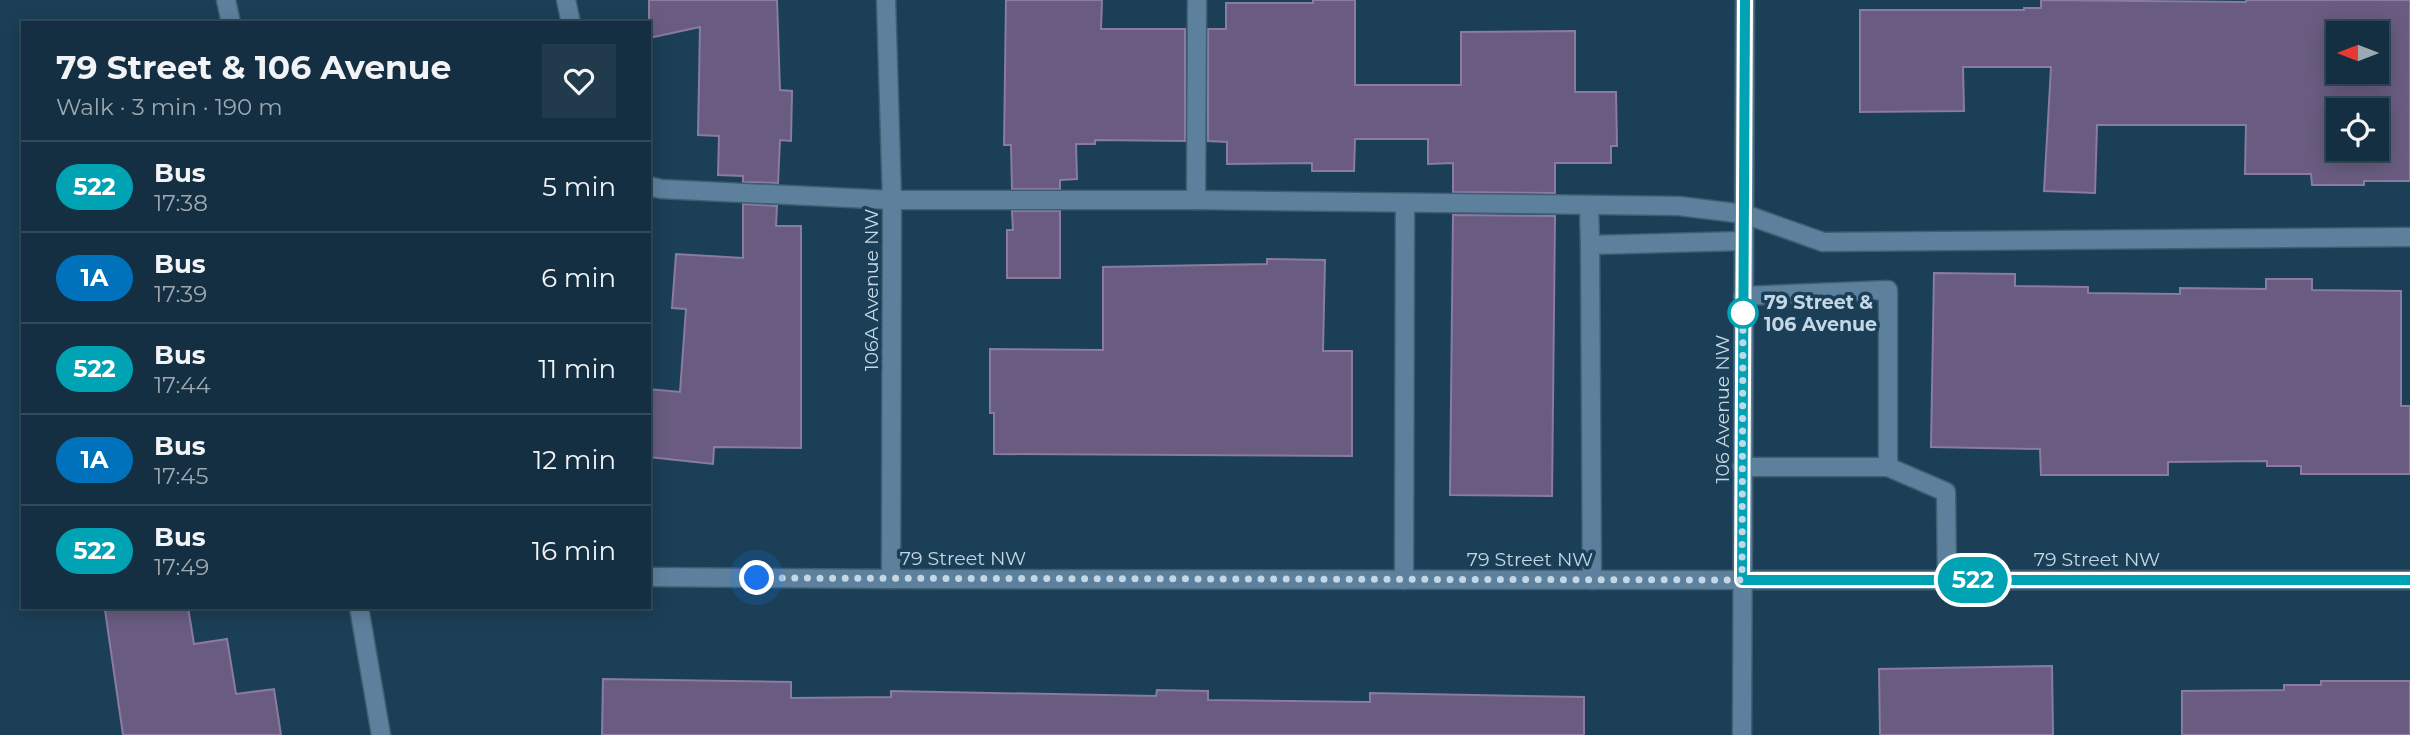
<!DOCTYPE html>
<meta charset="utf-8">
<style>
body{margin:0;font-family:Montserrat,sans-serif;background:#213b4c;color:#f1f3f6;height:100vh;display:flex;flex-direction:column;font-size:26px;white-space:nowrap}
*{box-sizing:border-box;margin:0}
p{font-size:23px;color:#9da9b1}
.icon{flex:none;width:38px;height:38px;fill:none;stroke:currentColor;stroke-width:2;stroke-linecap:round;stroke-linejoin:round}
.map{position:relative;flex:1;overflow:hidden}
.panel{position:absolute;left:21px;top:21px;width:630px;height:588px;display:flex;flex-direction:column;background:#142f41;border-radius:0px;box-shadow:0 4px 18px #0003,0 0 0 2px #334a5a}
.panel>*{flex:none}
.badge{padding:0 14px;border-radius:23px;font-size:24px;line-height:46px}
.needle{width:46px;rotate:270deg}
.fabs{position:absolute;left:2326px;top:21px;display:grid;gap:14px}
.fabs a{display:grid;place-items:center;width:63px;height:63px;border-radius:0px;background:#142f41;box-shadow:0 4px 18px #0003,0 0 0 2px #334a5a;font-size:35px}
.you{position:absolute;width:35px;height:35px;margin:-18px;border:5px solid #fff;border-radius:50%;background:#1a73e8;box-shadow:0 0 0 10px #1a73e833}
.map>.badge{position:absolute;translate:-50% -50%;box-shadow:0 0 0 4px #fff}
.round{display:grid;place-items:center;flex:none;width:74px;height:74px;border-radius:0px;background:#213b4c}
.overview{display:flex;align-items:center;justify-content:space-between;height:119px;padding:0 35px}
h1{font-size:33px;font-weight:700;line-height:52px}
ul{padding:0;list-style:none}
li{display:flex;align-items:center;gap:21px;height:91px;padding:0 35px;border-top:2px solid #334a5a}
li div{flex:1}
li b{display:block;font-size:26px}
li em{font-style:normal}
li .badge{min-width:77px;font-weight:700;text-align:center}
.map>svg:first-child{display:block}
.building{fill:#695c80;stroke:#897ba1;stroke-width:2;fill-rule:evenodd}
.lines{fill:none;stroke-linecap:round;stroke-linejoin:round}
.service-casing{stroke:#3f5e72;stroke-width:21}
.minor-casing{stroke:#3f5e72;stroke-width:21}
.tertiary-casing{stroke:#3f5e72;stroke-width:21}
.secondary-casing{stroke:#3f5e72;stroke-width:21}
.service{stroke:#5d819d;stroke-width:18}
.minor{stroke:#5d819d;stroke-width:18}
.tertiary{stroke:#5d819d;stroke-width:18}
.secondary{stroke:#5d819d;stroke-width:18}
.line-casing{stroke:#fff;stroke-width:16}
.line{stroke:#00a3b4;stroke-width:10}
.walk{stroke:#c4d7e6;stroke-width:7;stroke-dasharray:0 12.6}
.stop-dot{fill:#fff;stroke:#00a3b4;stroke-width:3.5}
.labels{text-anchor:middle;dominant-baseline:central;stroke-width:7;stroke-linejoin:round;paint-order:stroke}
.street-label{font-size:19px;fill:#c4d7e6;stroke:#1b3f57}
.stop-label{font-size:19px;font-weight:bold;fill:#c4d7e6;stroke:#1b3f57;text-anchor:start}
</style>
<div class="map">
<svg width="2410" height="735" viewBox="0 0 2410 735">
<rect width="100%" height="100%" fill="#1b3f57"/>
<g class="building">
<path d="M 649,0 L 777,0 L 780,90 L 792,91 L 791,141 L 780,140 L 778,183 L 743,182 L 743,176 L 718,175 L 719,136 L 698,135 L 700,27 L 649,38 Z"/>
<path d="M 1006,0 L 1102,0 L 1101,29 L 1185,29 L 1185,141 L 1095,140 L 1095,144 L 1076,144 L 1077,179 L 1060,180 L 1060,189 L 1012,189 L 1011,145 L 1004,145 Z"/>
<path d="M 1313,0 L 1355,0 L 1355,85 L 1461,85 L 1461,32 L 1575,31 L 1575,92 L 1616,92 L 1617,146 L 1611,146 L 1611,163 L 1555,163 L 1555,193 L 1453,192 L 1453,163 L 1428,164 L 1428,139 L 1355,139 L 1354,171 L 1312,171 L 1312,163 L 1227,164 L 1227,142 L 1208,141 L 1208,29 L 1226,29 L 1226,3 L 1313,3 Z"/>
<path d="M 2041,0 L 2246,2 L 2246,0 L 2410,0 L 2410,181 L 2364,181 L 2364,185 L 2312,185 L 2311,174 L 2245,174 L 2246,125 L 2097,125 L 2095,193 L 2044,191 L 2051,67 L 1963,67 L 1964,111 L 1860,112 L 1860,10 L 2024,10 L 2024,8 L 2041,8 ZM 2338,33 L 2376,33 L 2376,72 L 2338,72 ZM 2338,110 L 2376,110 L 2376,149 L 2338,149 Z"/>
<path d="M 743,204 L 777,206 L 776,226 L 801,226 L 801,448 L 714,447 L 713,464 L 649,457 L 649,389 L 680,392 L 686,309 L 672,308 L 676,254 L 743,258 Z"/>
<path d="M 1012,211 L 1060,211 L 1060,278 L 1007,278 L 1007,230 L 1013,230 Z"/>
<path d="M 1453,215 L 1555,216 L 1552,496 L 1450,495 Z"/>
<path d="M 1267,259 L 1325,260 L 1323,351 L 1352,351 L 1352,456 L 994,454 L 994,413 L 990,413 L 990,349 L 1103,350 L 1103,267 L 1267,264 Z"/>
<path d="M 1934,273 L 2015,274 L 2015,286 L 2088,287 L 2088,293 L 2180,294 L 2180,288 L 2266,289 L 2266,279 L 2312,279 L 2312,290 L 2401,291 L 2401,406 L 2410,406 L 2410,474 L 2301,474 L 2301,466 L 2267,466 L 2267,461 L 2168,462 L 2168,475 L 2041,475 L 2040,449 L 1931,447 Z"/>
<path d="M 126,607 L 188,607 L 194,644 L 227,639 L 236,694 L 274,689 L 281,735 L 123,735 L 105,610 Z"/>
<path d="M 2052,666 L 2053,735 L 1880,735 L 1879,669 Z"/>
<path d="M 603,679 L 791,682 L 791,698 L 891,697 L 891,691 L 1156,696 L 1157,690 L 1208,691 L 1208,700 L 1370,702 L 1370,693 L 1584,697 L 1584,735 L 602,735 Z"/>
<path d="M 2321,681 L 2410,681 L 2410,735 L 2182,735 L 2182,691 L 2284,690 L 2284,685 L 2321,685 Z"/>
</g>
<g class="lines">
<defs>
<g id="service">
<path d="M 566,0 L 571,23"/>
<path d="M 649,186 L 661,189 L 892,200 L 1196,200 L 1679,206 L 1744,214 L 1823,242 L 2410,237"/>
<path d="M 1196,200 L 1197,0"/>
<path d="M 1589,205 L 1590,245"/>
<path d="M 1743,296 L 1888,290 L 1888,467"/>
<path d="M 1742,467 L 1888,467 L 1946,492 L 1947,580"/>
<path d="M 1404,580 L 1405,203"/>
<path d="M 1592,580 L 1590,245 L 1743,241"/>
</g>
<g id="minor">
<path d="M 226,0 L 231,23"/>
<path d="M 886,0 L 892,200 L 891,579"/>
<path d="M 649,577 L 891,579 L 1742,580"/>
<path d="M 359,607 L 381,735"/>
</g>
<path id="tertiary" d="M 1742,580 L 2410,580"/>
<path id="secondary" d="M 1742,735 L 1745,0"/>
</defs>
<use href="#service" class="service-casing"/>
<use href="#minor" class="minor-casing"/>
<use href="#tertiary" class="tertiary-casing"/>
<use href="#secondary" class="secondary-casing"/>
<use href="#service" class="service"/>
<use href="#minor" class="minor"/>
<use href="#tertiary" class="tertiary"/>
<use href="#secondary" class="secondary"/>
</g>
<g class="lines">
<defs>
<path id="line" d="M 1745,0 L 1742,580 L 2410,580"/>
</defs>
<use href="#line" class="line-casing"/>
<use href="#line" class="line"/>
<path class="walk" d="M 757,578 L 1742,580 L 1743,313"/>
</g>
<circle class="stop-dot" cx="1743" cy="313" r="14"/>
<g class="labels">
<g class="street-label">
<text transform="translate(871 290) rotate(-90)">106A Avenue NW</text>
<text transform="translate(1722 409) rotate(-90)">106 Avenue NW</text>
<text x="963" y="558">79 Street NW</text>
<text x="1530" y="559">79 Street NW</text>
<text x="2097" y="559">79 Street NW</text>
</g>
<g class="stop-label">
<text x="1764" y="302">79 Street &amp;<tspan x="1764" dy="22">106 Avenue</tspan></text>
</g>
</g>
</svg>
<div class="fabs">
<a><svg class="needle" viewBox="-14 -14 28 28"><path d="M0-13l5 13h-10z" fill="#e53935"/><path d="M0 13l5-13h-10z" fill="#9da9b1"/></svg></a>
<a><svg class="icon" aria-label="locate" viewBox="0 0 24 24"><circle cx="12" cy="12" r="6"/><path d="M12 2v4M12 18v4M2 12h4M18 12h4"/></svg></a>
</div>
<div class="you" style="left:757px;top:578px"></div>
<b class="badge" style="left:1973px;top:580px;background:#00a3b4;color:#fff">522</b>
<section class="panel">
<div class="overview"><div><h1>79 Street &amp; 106 Avenue</h1><p>Walk · 3 min · 190 m</p></div><a class="round"><svg class="icon" aria-label="heart" viewBox="0 0 24 24"><path d="M12 20l-8-8c-3-5 5-10 8-4 3-6 11-1 8 4z"/></svg></a></div>
<ul>
<li><span class="badge" style="background:#00a3b4;color:#fff">522</span><div><b>Bus</b><p>17:38</p></div><em>5 min</em></li>
<li><span class="badge" style="background:#0072bc;color:#fff">1A</span><div><b>Bus</b><p>17:39</p></div><em>6 min</em></li>
<li><span class="badge" style="background:#00a3b4;color:#fff">522</span><div><b>Bus</b><p>17:44</p></div><em>11 min</em></li>
<li><span class="badge" style="background:#0072bc;color:#fff">1A</span><div><b>Bus</b><p>17:45</p></div><em>12 min</em></li>
<li><span class="badge" style="background:#00a3b4;color:#fff">522</span><div><b>Bus</b><p>17:49</p></div><em>16 min</em></li>
</ul>
</section>
</div>
